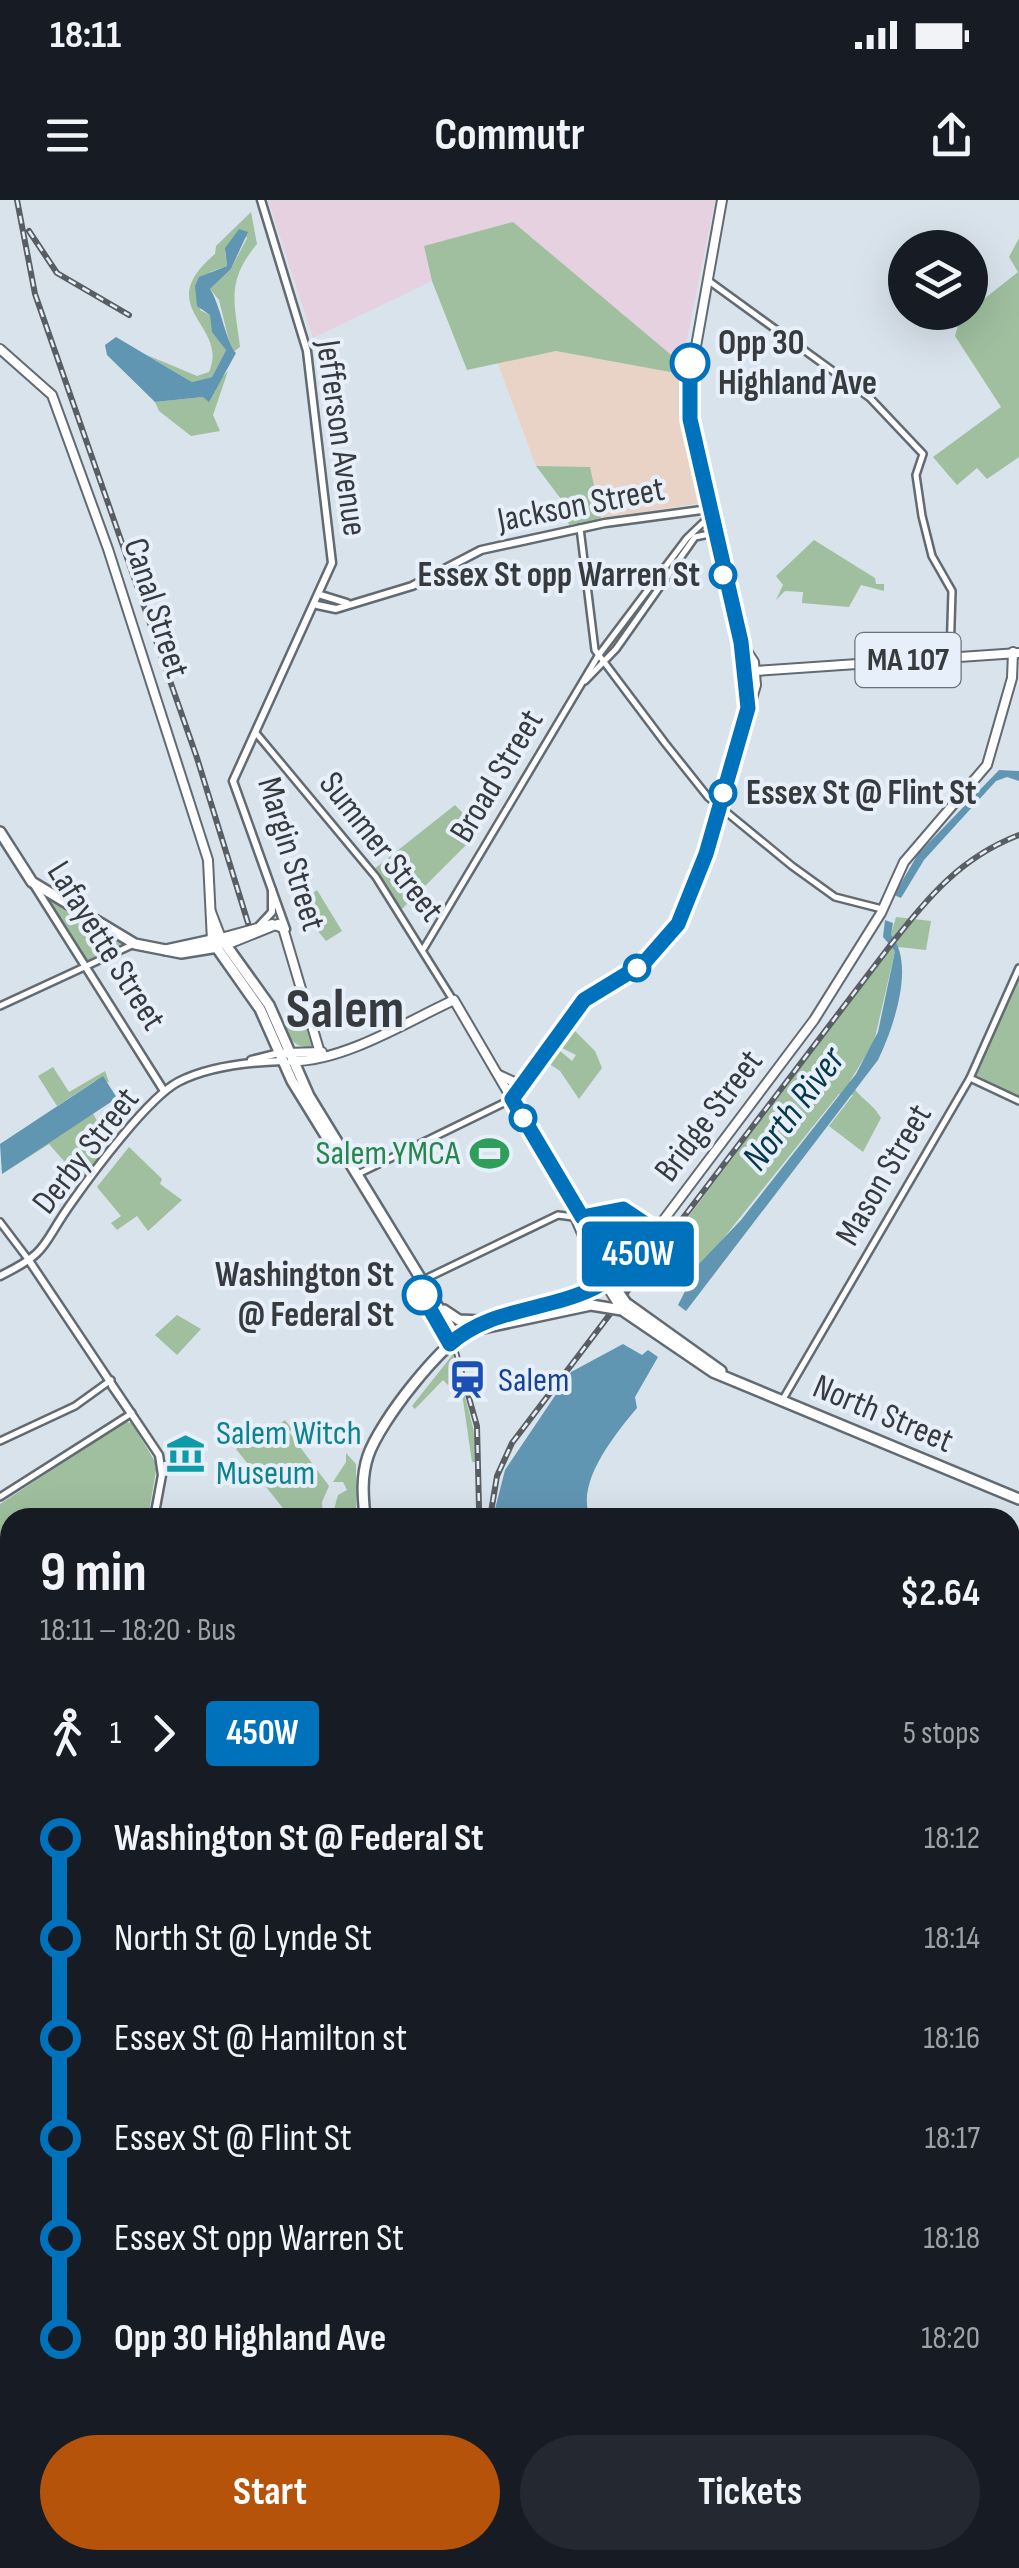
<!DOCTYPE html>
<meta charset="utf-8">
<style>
body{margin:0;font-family:"Sofia Sans Condensed",sans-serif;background:#242831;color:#f1f3f6;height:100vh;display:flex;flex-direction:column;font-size:38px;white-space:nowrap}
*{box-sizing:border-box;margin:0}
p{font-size:32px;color:#9ea1a6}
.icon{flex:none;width:55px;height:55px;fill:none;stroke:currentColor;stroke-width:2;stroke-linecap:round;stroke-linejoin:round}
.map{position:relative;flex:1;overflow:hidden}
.panel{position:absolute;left:0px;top:1308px;width:1020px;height:1062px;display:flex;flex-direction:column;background:#171b24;border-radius:30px 30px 0 0;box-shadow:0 10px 40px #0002}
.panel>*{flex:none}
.badge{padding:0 20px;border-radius:8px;font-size:35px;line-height:65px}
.tools{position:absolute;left:888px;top:30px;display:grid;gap:20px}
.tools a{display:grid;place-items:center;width:100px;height:100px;border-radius:50%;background:#171b24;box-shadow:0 10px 40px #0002;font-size:50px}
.map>.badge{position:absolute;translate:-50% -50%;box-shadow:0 0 0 5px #fff}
.legs{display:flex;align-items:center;gap:15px;height:110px;padding:0 40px;font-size:32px}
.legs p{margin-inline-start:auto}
.head{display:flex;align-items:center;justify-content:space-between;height:170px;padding:0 40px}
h1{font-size:55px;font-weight:700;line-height:75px}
.action{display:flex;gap:20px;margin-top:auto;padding:20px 40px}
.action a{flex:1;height:115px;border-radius:60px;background:#b45309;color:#fff;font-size:40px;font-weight:700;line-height:115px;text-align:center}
.action a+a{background:#242831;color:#f1f3f6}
ul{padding:0 40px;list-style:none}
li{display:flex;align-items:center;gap:35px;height:100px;font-size:38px}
li i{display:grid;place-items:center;width:15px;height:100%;margin:0 12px;background:currentColor}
li i::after{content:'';width:25px;height:25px;margin:-12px;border:8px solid;border-radius:50%;background:#171b24}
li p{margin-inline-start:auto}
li:first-child i{background:linear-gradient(#0000 50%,currentColor 0)}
li:last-child i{background:linear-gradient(currentColor 50%,#0000 0)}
.status{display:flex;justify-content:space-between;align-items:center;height:70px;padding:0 50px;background:#171b24;direction:ltr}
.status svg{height:28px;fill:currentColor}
header{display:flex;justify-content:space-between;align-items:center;height:130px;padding:0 40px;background:#171b24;font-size:45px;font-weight:700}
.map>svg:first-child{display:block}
.education{fill:#e9d3c7}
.medical{fill:#e5d1e0}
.green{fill:#9fbf9f}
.water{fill:#6196b2}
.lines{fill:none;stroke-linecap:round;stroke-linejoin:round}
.tertiary-casing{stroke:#626a72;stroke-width:10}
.secondary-casing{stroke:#626a72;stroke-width:11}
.primary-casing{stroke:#626a72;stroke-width:12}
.trunk-casing{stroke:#626a72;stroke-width:14}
.tertiary{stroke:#fff;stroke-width:5}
.secondary{stroke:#fff;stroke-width:6}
.primary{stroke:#fff;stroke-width:8}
.trunk{stroke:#fff;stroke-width:9}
.rail-casing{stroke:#595e63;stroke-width:6}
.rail{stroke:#e7f0fa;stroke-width:2.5;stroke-dasharray:8;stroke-linecap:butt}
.primary-bridge-casing{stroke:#626a72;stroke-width:12;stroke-linecap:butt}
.trunk-bridge-casing{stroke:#626a72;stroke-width:14;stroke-linecap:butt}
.primary-bridge{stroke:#fff;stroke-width:8}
.trunk-bridge{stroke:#fff;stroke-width:9}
.line-1-casing{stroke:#fff;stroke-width:22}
.line-1{stroke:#0072bc;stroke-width:15}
.stop-1-dot{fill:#fff;stroke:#0072bc;stroke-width:5}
.labels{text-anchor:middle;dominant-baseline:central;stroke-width:8;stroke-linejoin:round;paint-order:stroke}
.shield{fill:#e7f0fa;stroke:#6c7176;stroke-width:2.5}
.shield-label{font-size:32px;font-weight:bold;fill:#373b3e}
.stop-label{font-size:35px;font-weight:bold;fill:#373b3e;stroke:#e7f0fa;text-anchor:start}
.street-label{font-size:35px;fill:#373b3e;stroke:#e7f0fa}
.leisure-label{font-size:35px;fill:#27864d;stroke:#e7f0fa;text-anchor:end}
.transit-label{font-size:35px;fill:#164399;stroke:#e7f0fa;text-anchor:start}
.culture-label{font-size:35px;fill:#0d838f;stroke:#e7f0fa;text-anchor:start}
.water-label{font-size:38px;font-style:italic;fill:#08384c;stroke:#e7f0fa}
.town-label{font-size:55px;font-weight:bold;fill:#373b3e;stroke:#e7f0fa}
</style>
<div class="status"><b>18:11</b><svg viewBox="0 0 49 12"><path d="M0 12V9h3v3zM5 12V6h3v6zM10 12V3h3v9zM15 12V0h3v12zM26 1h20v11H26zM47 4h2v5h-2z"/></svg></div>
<header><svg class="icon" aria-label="menu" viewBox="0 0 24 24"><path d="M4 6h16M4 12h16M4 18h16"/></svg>Commutr<svg class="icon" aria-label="share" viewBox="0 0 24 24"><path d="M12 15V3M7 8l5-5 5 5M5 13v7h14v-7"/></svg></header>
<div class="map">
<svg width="1019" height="2368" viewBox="0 0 1019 2368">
<rect width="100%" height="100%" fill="#d9e3ec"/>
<path class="education" d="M 556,151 L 681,174 L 682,215 L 700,303 L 601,319 L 589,267 L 536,266 L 497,161 Z"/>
<path class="medical" d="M 268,0 L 715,0 L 682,164 L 574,143 L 424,47 L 432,81 L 313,138 Z"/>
<g class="green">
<path d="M 251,12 L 257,44 C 225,82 235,103 240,147 L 232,153 L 219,100 L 210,89 L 231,69 L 247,38 L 239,29 L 225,52 L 227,66 L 210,72 L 200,110 L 210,115 L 226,150 L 212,177 L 192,182 L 147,155 L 197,176 L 209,172 C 230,124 150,109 215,54 L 216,46 Z"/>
<path d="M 513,22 L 682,164 L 681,174 L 556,151 L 467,170 L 432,81 L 424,46 Z"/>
<path d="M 1019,38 L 1019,257 L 987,279 L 977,268 L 957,285 L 933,257 L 1001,207 L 955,136 L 960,118 L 1018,72 L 1009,57 Z"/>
<path d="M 228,171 L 213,215 L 220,231 L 191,236 L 159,211 L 155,202 L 203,197 Z"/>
<path d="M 536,266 L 590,267 L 601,319 L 569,325 L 561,299 Z"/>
<path d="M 814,340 L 875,378 L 876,384 L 884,384 L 884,391 L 861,385 L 849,407 L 802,403 L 803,392 L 785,391 L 776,400 L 783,385 L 776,376 Z"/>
<path d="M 455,605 L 480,631 L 402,709 L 373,670 Z"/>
<path d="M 32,682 L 135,744 L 86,766 Z"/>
<path d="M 317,690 L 342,731 L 326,741 L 297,705 Z"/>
<path d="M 896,717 L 931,721 L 926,750 L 899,747 L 895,751 L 874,842 L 850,881 C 858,898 872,902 881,918 L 863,952 L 829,926 L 853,895 L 839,894 L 694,1075 L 689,1071 L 672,1076 L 662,1069 L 645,1088 L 639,1082 L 892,747 L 888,744 Z"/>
<path d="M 1019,777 L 1019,897 L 976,875 Z"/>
<path d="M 306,813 L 315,847 C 294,849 290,840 282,822 Z"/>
<path d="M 573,829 L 595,851 L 602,868 L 579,899 L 560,871 L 548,863 L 559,850 L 572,861 L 576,855 L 560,847 Z"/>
<path d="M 53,867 L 69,892 L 105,871 L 109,882 L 95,881 L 57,906 L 38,876 Z"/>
<path d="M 100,906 L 92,912 L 99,924 L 96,928 L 90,923 L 80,934 L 106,960 L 85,985 L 49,944 L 2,974 Z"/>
<path d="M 129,947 L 162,979 L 160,984 L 182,1000 L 148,1031 L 137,1016 L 117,1030 L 111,1023 L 121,1016 L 97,987 Z"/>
<path d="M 623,1021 L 634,1028 L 635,1049 L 613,1071 L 599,1037 L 603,1028 Z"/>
<path d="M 177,1115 L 201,1129 L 177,1155 L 155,1135 Z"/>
<path d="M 454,1153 L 480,1255 L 477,1262 L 472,1262 L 463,1200 L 443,1180 L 415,1209 L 412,1206 Z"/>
<path d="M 285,1220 L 292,1229 L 289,1232 L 329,1286 L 322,1302 L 323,1317 L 290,1317 L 236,1249 L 260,1230 L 265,1235 Z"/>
<path d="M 125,1222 L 132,1223 L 157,1265 L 148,1317 L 10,1318 L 10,1347 L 0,1338 L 0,1304 Z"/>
<path d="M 346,1253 L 356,1264 L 356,1311 L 347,1317 L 332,1317 L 338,1295 L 347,1290 L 343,1282 L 333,1282 L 346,1262 Z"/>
<path d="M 1019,1788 L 1019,1939 L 1010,1939 L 1010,1825 Z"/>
<path d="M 834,2360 L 967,2360 L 977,2368 L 840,2368 Z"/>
</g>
<g class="water">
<path d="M 239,29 L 248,32 L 231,69 L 210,89 C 220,103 227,146 236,153 L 209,202 L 203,197 L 155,202 L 107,155 L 105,145 L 116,137 L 192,182 L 212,177 L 226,150 L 212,132 L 210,115 L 197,106 L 195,86 L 199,77 L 227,66 L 225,48 Z"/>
<path d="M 999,570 L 1019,571 L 1019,581 L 1007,577 L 996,581 L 924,660 L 901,698 L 894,695 L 918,654 Z"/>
<path d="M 885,720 L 893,723 L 891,735 C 916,764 893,829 878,860 L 686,1111 L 678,1105 L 699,1064 L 741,1020 L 856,874 L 878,832 L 895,751 L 883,737 Z"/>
<path d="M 103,876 L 117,898 L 2,974 L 0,944 Z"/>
<path d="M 623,1144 L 642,1155 L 648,1150 L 658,1157 L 635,1197 L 637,1208 C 617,1232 575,1282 590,1317 L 493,1317 L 505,1270 L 571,1172 Z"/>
<path d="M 0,1630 L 10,1630 L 10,2360 L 413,2360 L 418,2368 L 0,2368 Z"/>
<path d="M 1010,2080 L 1019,2080 L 1019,2368 L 977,2368 L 967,2360 L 1010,2360 Z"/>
<path d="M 434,2360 L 834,2360 L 840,2368 L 438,2368 Z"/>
</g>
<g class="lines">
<defs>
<g id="tertiary">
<path d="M 709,81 L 870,198 L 923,254 L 916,275 L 922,316 L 932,356 L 952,391 L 950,456"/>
<path d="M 580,328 L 595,450 L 665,543 L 708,597 L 792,666 L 835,697 L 882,709"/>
<path d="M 585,481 L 616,449 L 695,337 L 714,333"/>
<path d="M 256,533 L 376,677 L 453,800"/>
<path d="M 424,748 L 598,456 L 687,338 L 710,316"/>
<path d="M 0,806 L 132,745"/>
<path d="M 970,878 L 1019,901"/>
<path d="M 358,974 L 512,899"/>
<path d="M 0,1022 L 28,1059"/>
<path d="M 421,1081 L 558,1015 L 573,1017"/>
<path d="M 783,1199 L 970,878 L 1019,768"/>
<path d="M 0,1241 L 75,1206 L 111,1180"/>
<path d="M 0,1297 L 132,1213"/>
<path d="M 0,1344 L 10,1352"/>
</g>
<g id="secondary">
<path d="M 261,0 L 307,151 L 332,363 L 233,581 L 286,729"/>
<path d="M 321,395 L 347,403"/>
<path d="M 317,405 L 336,409 L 412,386 L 481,350 L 605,323 L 709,309"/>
<path d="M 34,685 L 164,891"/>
<path d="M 259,726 L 272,712 L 272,690"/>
<path d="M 251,860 L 279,853"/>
<path d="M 30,1062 L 159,1255 L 162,1275 L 154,1318"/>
<path d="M 0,1076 C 51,1051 41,1045 72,1002 C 93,972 148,898 178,882 C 209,866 249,862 283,861"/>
<path d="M 112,1186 L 130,1212"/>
<path d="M 0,1592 L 10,1593"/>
</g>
<g id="primary">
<path d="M 722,0 L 687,197 L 726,388 L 741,442 L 749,500"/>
<path d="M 0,149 L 52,195 L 108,349 L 208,660 L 212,741"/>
<path d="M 755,471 L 1019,453"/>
<path d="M 211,712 L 221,738 L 272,724 L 283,728 L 320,853"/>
<path d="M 226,745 L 278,724"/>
<path d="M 286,853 L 322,852"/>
<path d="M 292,861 C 343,862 410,820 454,800 L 558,978 L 601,1077"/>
<path d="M 499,875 L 514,882 L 528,879"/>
<path d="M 512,899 L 584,801 L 643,764 L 678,724 L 706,654 L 756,485 L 754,462 L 741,442"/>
<path d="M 568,989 L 593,1044"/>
<path d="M 576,1019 L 623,1009 L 656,1031"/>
<path d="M 641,1050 L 814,820 L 881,713 L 904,662 L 987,565 L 1012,478 L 1013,452"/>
</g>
<g id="trunk">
<path d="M 0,632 L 32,682 L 135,744 L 181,753 L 218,747"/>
<path d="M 212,741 L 260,809 L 292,881 L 337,954"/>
<path d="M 166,750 L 221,738 L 269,805 L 309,896 L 457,1138"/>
<path d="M 418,1081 L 419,1090 L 450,1144"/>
<path d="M 626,1103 L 721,1171"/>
<path d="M 444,1110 L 459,1120 L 481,1121"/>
<path d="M 622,1110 L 713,1172 L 1019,1299"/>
<path d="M 483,1128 L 591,1105"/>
<path d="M 365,1318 C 363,1297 361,1277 368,1256 C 380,1221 441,1143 475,1126 C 532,1098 597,1102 641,1050 L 638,1026 L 627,1016 L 608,1017 L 594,1034 L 594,1047 L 606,1074"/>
<path d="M 489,2360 L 491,2368"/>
<path d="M 497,2360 L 499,2368"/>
</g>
</defs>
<use href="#tertiary" class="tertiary-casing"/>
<use href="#secondary" class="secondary-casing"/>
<use href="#primary" class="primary-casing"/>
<use href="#trunk" class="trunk-casing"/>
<use href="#tertiary" class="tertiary"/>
<use href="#secondary" class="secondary"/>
<use href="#primary" class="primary"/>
<use href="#trunk" class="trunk"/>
<defs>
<g id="rail">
<path d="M 17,0 L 35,94 L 197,558 L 248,723"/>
<path d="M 29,31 L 57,73 L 129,115"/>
<path d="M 456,1152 L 477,1226 L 479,1308"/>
<path d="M 490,1318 L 497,1276 L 512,1243 L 889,747 C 928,698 959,658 1019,635"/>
<path d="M 526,2360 L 527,2368"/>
</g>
</defs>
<use href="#rail" class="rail-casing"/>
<use href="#rail" class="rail"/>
<defs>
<path id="primary-bridge" d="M 601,1077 L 622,1110"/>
<g id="trunk-bridge">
<path d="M 606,1074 L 626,1103"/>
<path d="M 591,1105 L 622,1110"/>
</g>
</defs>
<use href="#primary-bridge" class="primary-bridge-casing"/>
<use href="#trunk-bridge" class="trunk-bridge-casing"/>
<use href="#primary-bridge" class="primary-bridge"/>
<use href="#trunk-bridge" class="trunk-bridge"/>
</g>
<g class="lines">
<defs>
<path id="line-1" d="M 422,1095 L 450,1144 C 490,1108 547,1111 594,1088 C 621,1075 638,1054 656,1031 L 623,1009 L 582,1017 L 512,899 L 584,800 L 643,764 L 678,724 L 706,654 L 748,508 L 741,442 L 690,219 L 690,163"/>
</defs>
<use href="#line-1" class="line-1-casing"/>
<use href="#line-1" class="line-1"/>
</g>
<defs>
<symbol id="stadium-bare" viewBox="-9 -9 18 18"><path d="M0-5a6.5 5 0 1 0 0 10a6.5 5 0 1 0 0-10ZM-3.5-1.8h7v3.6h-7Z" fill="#2e9e5b" stroke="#e7f0fa" stroke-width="2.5" paint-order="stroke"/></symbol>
<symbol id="station-bare" viewBox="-9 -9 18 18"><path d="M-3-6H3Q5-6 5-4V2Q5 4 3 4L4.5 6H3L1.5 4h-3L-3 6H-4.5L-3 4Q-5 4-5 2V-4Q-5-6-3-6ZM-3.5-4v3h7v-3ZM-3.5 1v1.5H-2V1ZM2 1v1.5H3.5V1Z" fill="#1a4fb4" stroke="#e7f0fa" stroke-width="2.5" paint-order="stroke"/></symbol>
<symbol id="museum-bare" viewBox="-9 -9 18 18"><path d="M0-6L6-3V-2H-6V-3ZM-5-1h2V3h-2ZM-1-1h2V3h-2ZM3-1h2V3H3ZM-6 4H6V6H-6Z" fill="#0f9aa8" stroke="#e7f0fa" stroke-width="2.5" paint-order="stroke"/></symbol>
</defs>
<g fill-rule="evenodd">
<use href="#stadium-bare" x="462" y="926" width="55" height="55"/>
<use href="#station-bare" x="440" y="1152" width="55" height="55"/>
<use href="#museum-bare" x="158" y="1226" width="55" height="55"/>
</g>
<g class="stop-1-dot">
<circle cx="690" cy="163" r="18"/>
<circle cx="723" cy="375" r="12"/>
<circle cx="723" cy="593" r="12"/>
<circle cx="637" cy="768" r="12"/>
<circle cx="523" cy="918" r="12"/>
<circle cx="422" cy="1095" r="18"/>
</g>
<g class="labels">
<rect class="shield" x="855.5" y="433" width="105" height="54" rx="8"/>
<g class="shield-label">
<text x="908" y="460">MA 107</text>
</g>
<g class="stop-label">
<text x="718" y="143">Opp 30<tspan x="718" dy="40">Highland Ave</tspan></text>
<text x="700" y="375" text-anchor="end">Essex St opp Warren St</text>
<text x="746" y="593">Essex St @ Flint St</text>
<text x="394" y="1075" text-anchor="end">Washington St<tspan x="394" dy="40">@ Federal St</tspan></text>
</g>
<g class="street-label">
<text transform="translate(341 238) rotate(82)">Jefferson Avenue</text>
<text transform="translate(581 305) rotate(-11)">Jackson Street</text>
<text transform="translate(156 408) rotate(72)">Canal Street</text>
<text transform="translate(497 576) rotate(-59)">Broad Street</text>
<text transform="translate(381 647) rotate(52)">Summer Street</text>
<text transform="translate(291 654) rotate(73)">Margin Street</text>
<text transform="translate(106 746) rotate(58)">Lafayette Street</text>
<text transform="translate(709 916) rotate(-53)">Bridge Street</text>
<text transform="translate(86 951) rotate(-52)">Derby Street</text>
<text transform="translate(884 975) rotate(-60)">Mason Street</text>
<text transform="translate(883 1214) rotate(23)">North Street</text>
</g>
<g class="leisure-label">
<text x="460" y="953">Salem YMCA</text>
</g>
<g class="transit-label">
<text x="498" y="1180">Salem</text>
</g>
<g class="culture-label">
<text x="216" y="1233">Salem Witch<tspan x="216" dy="40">Museum</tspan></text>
</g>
<g class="water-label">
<text transform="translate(794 909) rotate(-53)">North River</text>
</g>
<g class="town-label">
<text x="345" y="810">Salem</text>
</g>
</g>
</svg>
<div class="tools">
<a><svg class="icon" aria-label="layers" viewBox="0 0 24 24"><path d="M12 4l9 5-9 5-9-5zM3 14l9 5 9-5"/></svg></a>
</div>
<b class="badge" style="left:638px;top:1054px;background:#0072bc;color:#fff">450W</b>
<section class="panel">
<div class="head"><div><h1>9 min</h1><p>18:11 – 18:20 · Bus</p></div><b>$2.64</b></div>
<div class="legs"><svg class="icon" aria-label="walk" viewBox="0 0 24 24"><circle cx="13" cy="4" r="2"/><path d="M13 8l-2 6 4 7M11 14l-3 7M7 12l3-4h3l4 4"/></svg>1<svg class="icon" aria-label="forward" viewBox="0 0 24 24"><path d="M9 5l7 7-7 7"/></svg><b class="badge" style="background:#0072bc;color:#fff">450W</b><p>5 stops</p></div>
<ul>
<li><i style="color:#0072bc"></i><b>Washington St @ Federal St</b><p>18:12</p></li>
<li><i style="color:#0072bc"></i><span>North St @ Lynde St</span><p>18:14</p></li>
<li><i style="color:#0072bc"></i><span>Essex St @ Hamilton st</span><p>18:16</p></li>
<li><i style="color:#0072bc"></i><span>Essex St @ Flint St</span><p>18:17</p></li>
<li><i style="color:#0072bc"></i><span>Essex St opp Warren St</span><p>18:18</p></li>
<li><i style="color:#0072bc"></i><b>Opp 30 Highland Ave</b><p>18:20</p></li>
</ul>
<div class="action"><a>Start</a><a>Tickets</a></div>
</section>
</div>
